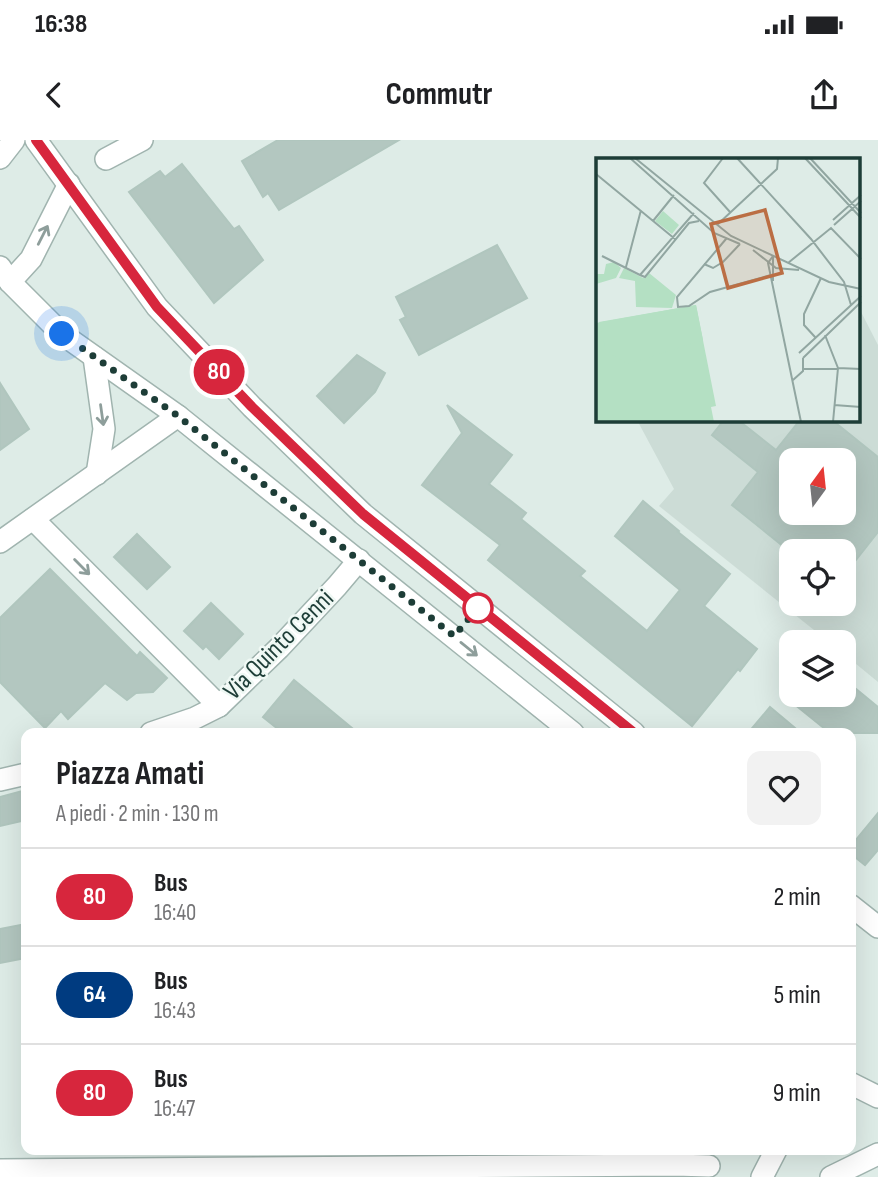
<!DOCTYPE html>
<html lang="it">
<meta charset="utf-8">
<style>
body{margin:0;font-family:"Sofia Sans Condensed",sans-serif;background:#f2f2f2;color:#202124;height:100vh;display:flex;flex-direction:column;font-size:26px;white-space:nowrap}
*{box-sizing:border-box;margin:0}
p{font-size:23px;color:#757577}
.icon{flex:none;width:38px;height:38px;fill:none;stroke:currentColor;stroke-width:2;stroke-linecap:round;stroke-linejoin:round}
.map{position:relative;flex:1;overflow:hidden}
.side{position:absolute;left:21px;top:588px;width:835px;height:427px;display:flex;flex-direction:column;background:#fff;border-radius:14px;box-shadow:0 7px 28px #0002}
.side>*{flex:none}
.badge{padding:0 14px;border-radius:23px;font-size:24px;line-height:46px}
.needle{width:46px;rotate:15deg}
.fabs{position:absolute;left:779px;top:308px;display:grid;gap:14px}
.fabs a{display:grid;place-items:center;width:77px;height:77px;border-radius:14px;background:#fff;box-shadow:0 7px 28px #0002;font-size:35px}
.you{position:absolute;width:35px;height:35px;margin:-18px;border:5px solid #fff;border-radius:50%;background:#1a73e8;box-shadow:0 0 0 10px #1a73e833}
.map>.badge{position:absolute;translate:-50% -50%;box-shadow:0 0 0 4px #fff}
.round{display:grid;place-items:center;flex:none;width:74px;height:74px;border-radius:14px;background:#f2f2f2}
.summary{display:flex;align-items:center;justify-content:space-between;height:119px;padding:0 35px}
h1{font-size:33px;font-weight:700;line-height:52px}
ul{padding:0;list-style:none}
li{display:flex;align-items:center;gap:21px;height:98px;padding:0 35px;border-top:2px solid #e0e0e0}
li div{flex:1}
li b{display:block;font-size:26px}
li em{font-style:normal}
li .badge{min-width:77px;font-weight:700;text-align:center}
.status{display:flex;justify-content:space-between;align-items:center;height:49px;padding:0 35px;background:#fff;direction:ltr}
.status svg{height:19px;fill:currentColor}
header{display:flex;justify-content:space-between;align-items:center;height:91px;padding:0 35px;background:#fff;font-size:32px;font-weight:700}
.map>svg:first-child{display:block}
.built{fill:#ccdcd6;fill-rule:evenodd}
.building{fill:#b3c7c0;stroke:#b0c6be;stroke-width:2;fill-rule:evenodd}
.lines{fill:none;stroke-linecap:round;stroke-linejoin:round}
.minor-casing{stroke:#a0b4af;stroke-width:24}
.minor{stroke:#fff;stroke-width:21}
.oneway{stroke:#8e9e9b}
.line-casing{stroke:#fff;stroke-width:16}
.line{stroke:#d7263d;stroke-width:10}
.walk{stroke:#1d3d37;stroke-width:7;stroke-dasharray:0 12.6}
.stop-dot{fill:#fff;stroke:#d7263d;stroke-width:3.5}
.labels{text-anchor:middle;dominant-baseline:central;stroke-width:5;stroke-linejoin:round;paint-order:stroke}
.street-label{font-size:26px;fill:#1d3d37;stroke:#eff8f4}
.inset-road{fill:none;stroke:#91a6a1;stroke-width:2}
.view{fill:#bb6e44;fill-opacity:0.15;stroke:#bb6e44;stroke-width:3.5}
.inset-edge{fill:none;stroke:#1d3d37;stroke-width:3.5}
</style>
<div class="status"><b>16:38</b><svg viewBox="0 0 49 12"><path d="M0 12V9h3v3zM5 12V6h3v6zM10 12V3h3v9zM15 12V0h3v12zM26 1h20v11H26zM47 4h2v5h-2z"/></svg></div>
<header><svg class="icon" aria-label="back" viewBox="0 0 24 24"><path d="M15 5l-7 7 7 7"/></svg>Commutr<svg class="icon" aria-label="share" viewBox="0 0 24 24"><path d="M12 15V3M7 8l5-5 5 5M5 13v7h14v-7"/></svg></header>
<div class="map">
<svg width="878" height="1037" viewBox="0 0 878 1037">
<rect width="100%" height="100%" fill="#deece7"/>
<path class="built" d="M 859,168 L 878,205 L 878,542 L 844,514 L 844,502 L 829,502 L 659,366 L 674,349 L 637,280 L 859,280 ZM 791,320 L 844,320 L 844,373 L 791,373 ZM 791,411 L 844,411 L 844,464 L 791,464 Z"/>
<g class="building">
<path d="M 278,0 L 399,0 L 279,70 L 268,53 L 263,57 L 242,21 Z"/>
<path d="M 182,24 L 234,89 L 239,86 L 263,120 L 214,163 L 129,52 L 160,31 L 165,37 Z"/>
<path d="M 497,105 L 527,158 L 419,215 L 400,180 L 406,177 L 396,157 Z"/>
<path d="M 357,215 L 385,233 L 375,252 L 344,283 L 317,256 Z"/>
<path d="M 0,243 L 29,289 L 0,310 Z"/>
<path d="M 447,265 L 512,315 L 489,344 L 526,373 L 521,379 L 585,431 L 580,436 L 647,491 L 680,450 L 615,396 L 643,361 L 679,391 L 678,392 L 730,434 L 704,466 L 757,509 L 740,531 L 738,529 L 692,586 L 488,420 L 500,405 L 422,345 L 462,293 Z"/>
<path d="M 724,280 L 738,280 L 776,310 L 800,280 L 832,280 L 878,317 L 878,392 L 844,435 L 844,411 L 789,411 L 732,365 L 758,332 L 712,295 ZM 791,320 L 844,320 L 844,373 L 791,373 Z"/>
<path d="M 137,394 L 170,427 L 147,449 L 114,417 Z"/>
<path d="M 50,429 L 137,516 L 140,512 L 167,538 L 153,552 L 136,553 L 127,560 L 105,543 L 68,579 L 61,571 L 45,588 L 0,542 L 0,478 Z"/>
<path d="M 211,463 L 243,494 L 219,519 L 206,506 L 203,509 L 184,491 Z"/>
<path d="M 844,539 L 878,567 L 878,593 L 830,593 L 783,555 L 844,555 Z"/>
<path d="M 294,540 L 358,593 L 283,593 L 263,577 Z"/>
<path d="M 770,567 L 801,593 L 748,593 Z"/>
<path d="M 26,650 L 26,680 L 0,686 L 0,657 Z"/>
<path d="M 878,673 L 878,710 L 865,725 L 850,713 L 850,707 Z"/>
<path d="M 26,784 L 26,818 L 0,823 L 0,789 Z"/>
</g>
<g class="lines">
<defs>
<g id="minor">
<path d="M 36,0 L 157,167 L 252,267 L 363,374 L 634,593"/>
<path d="M 0,18 L 14,0"/>
<path d="M 106,19 L 142,0"/>
<path d="M 0,127 L 10,142 L 62,194 L 178,276 L 573,593"/>
<path d="M 10,142 L 31,119 L 69,44"/>
<path d="M 94,217 L 104,289 L 97,334"/>
<path d="M 33,379 L 219,566"/>
<path d="M 0,402 L 178,276"/>
<path d="M 151,593 L 195,578 L 219,566 L 279,508 L 337,446 L 359,420"/>
<path d="M 0,640 L 26,634"/>
<path d="M 850,765 L 878,787"/>
<path d="M 850,943 L 878,957"/>
<path d="M 0,1030 L 675,1025 L 709,1026"/>
<path d="M 762,1037 L 776,1010"/>
<path d="M 831,1037 L 878,1014"/>
</g>
</defs>
<use href="#minor" class="minor-casing"/>
<use href="#minor" class="minor"/>
</g>
<defs><path id="oneway-shaft" d="M-6 0H5M1.5-3L5.5 0L1.5 3" fill="none" stroke-width="1.6" stroke-linecap="round" stroke-linejoin="round" transform="scale(1.75)"/></defs>
<g class="oneway">
<use href="#oneway-shaft" transform="translate(43 95) rotate(-63)"/>
<use href="#oneway-shaft" transform="translate(102 275) rotate(82)"/>
<use href="#oneway-shaft" transform="translate(82 427) rotate(45)"/>
<use href="#oneway-shaft" transform="translate(469 509) rotate(39)"/>
</g>
<g class="lines">
<defs>
<path id="line" d="M 36,0 L 157,167 L 252,267 L 363,374 L 634,593"/>
</defs>
<use href="#line" class="line-casing"/>
<use href="#line" class="line"/>
<path class="walk" d="M 62,194 L 178,276 L 454,496 L 478,468"/>
</g>
<circle class="stop-dot" cx="478" cy="468" r="14"/>
<g class="labels">
<g class="street-label">
<text transform="translate(279 505) rotate(-45)">Via Quinto Cenni</text>
</g>
</g>
<g transform="translate(596 18)">
<rect width="264" height="264" fill="#deece7"/>
<path d="M 67,53 L 83,67 L 76,76 L 59,63 ZM 100,147 L 120,248 L 115,249 L 118,264 L 0,264 L 0,165 Z" fill="#b4e0c3"/>
<path d="M 18,104 L 25,110 L 20,120 L 0,126 L 0,116 L 8,116 L 10,106 ZM 28,110 L 47,120 L 53,115 L 80,137 L 76,150 L 40,149 L 39,123 L 23,120 Z" fill="#b4e0c3"/>
<path d="M 100,147 L 107,182 L 32,206 L 10,193 L 3,164 Z" fill="#b4e0c3"/>
<path class="inset-road" d="M 34,0 L 118,75 L 144,86M 39,0 L 135,78 L 233,124 L 265,131M 127,0 L 108,25 L 134,54M 141,0 L 215,81 L 248,124 L 255,147M 209,0 L 265,60M 214,0 L 265,55M 0,16 L 79,81M 237,62 L 265,37M 57,63 L 78,37M 122,66 L 181,11 L 182,0M 238,67 L 265,43M 130,81 L 81,139 L 82,149 L 93,148 L 114,134 L 175,117M 157,92 L 180,110 L 203,112M 6,98 L 44,117M 177,98 L 172,105 L 205,264M 177,98 L 177,123M 192,105 L 235,70 L 265,101M 108,106 L 117,110 L 127,104 L 144,86M 30,109 L 45,52M 44,117 L 49,119 L 93,65 L 103,63M 44,117 L 98,55M 229,177 L 242,210M 219,179 L 208,167 L 208,156 L 225,120M 203,195 L 265,138M 207,200 L 265,144M 242,210 L 265,211M 208,211 L 242,211M 197,222 L 207,213 L 207,200M 238,247 L 265,249M 237,264 L 242,210"/>
<path class="view" d="M 169,52 L 186,115 L 132,130 L 115,66 Z"/>
<rect width="264" height="264" class="inset-edge"/>
</g>
</svg>
<div class="fabs">
<a><svg class="needle" viewBox="-14 -14 28 28"><path d="M0-13l5 13h-10z" fill="#e53935"/><path d="M0 13l5-13h-10z" fill="#757577"/></svg></a>
<a><svg class="icon" aria-label="locate" viewBox="0 0 24 24"><circle cx="12" cy="12" r="6"/><path d="M12 2v4M12 18v4M2 12h4M18 12h4"/></svg></a>
<a><svg class="icon" aria-label="layers" viewBox="0 0 24 24"><path d="M12 4l9 5-9 5-9-5zM3 14l9 5 9-5"/></svg></a>
</div>
<div class="you" style="left:62px;top:194px"></div>
<b class="badge" style="left:219px;top:232px;background:#d7263d;color:#fff">80</b>
<section class="side">
<div class="summary"><div><h1>Piazza Amati</h1><p>A piedi · 2 min · 130 m</p></div><a class="round"><svg class="icon" aria-label="heart" viewBox="0 0 24 24"><path d="M12 20l-8-8c-3-5 5-10 8-4 3-6 11-1 8 4z"/></svg></a></div>
<ul>
<li><span class="badge" style="background:#d7263d;color:#fff">80</span><div><b>Bus</b><p>16:40</p></div><em>2 min</em></li>
<li><span class="badge" style="background:#003b80;color:#fff">64</span><div><b>Bus</b><p>16:43</p></div><em>5 min</em></li>
<li><span class="badge" style="background:#d7263d;color:#fff">80</span><div><b>Bus</b><p>16:47</p></div><em>9 min</em></li>
</ul>
</section>
</div>
